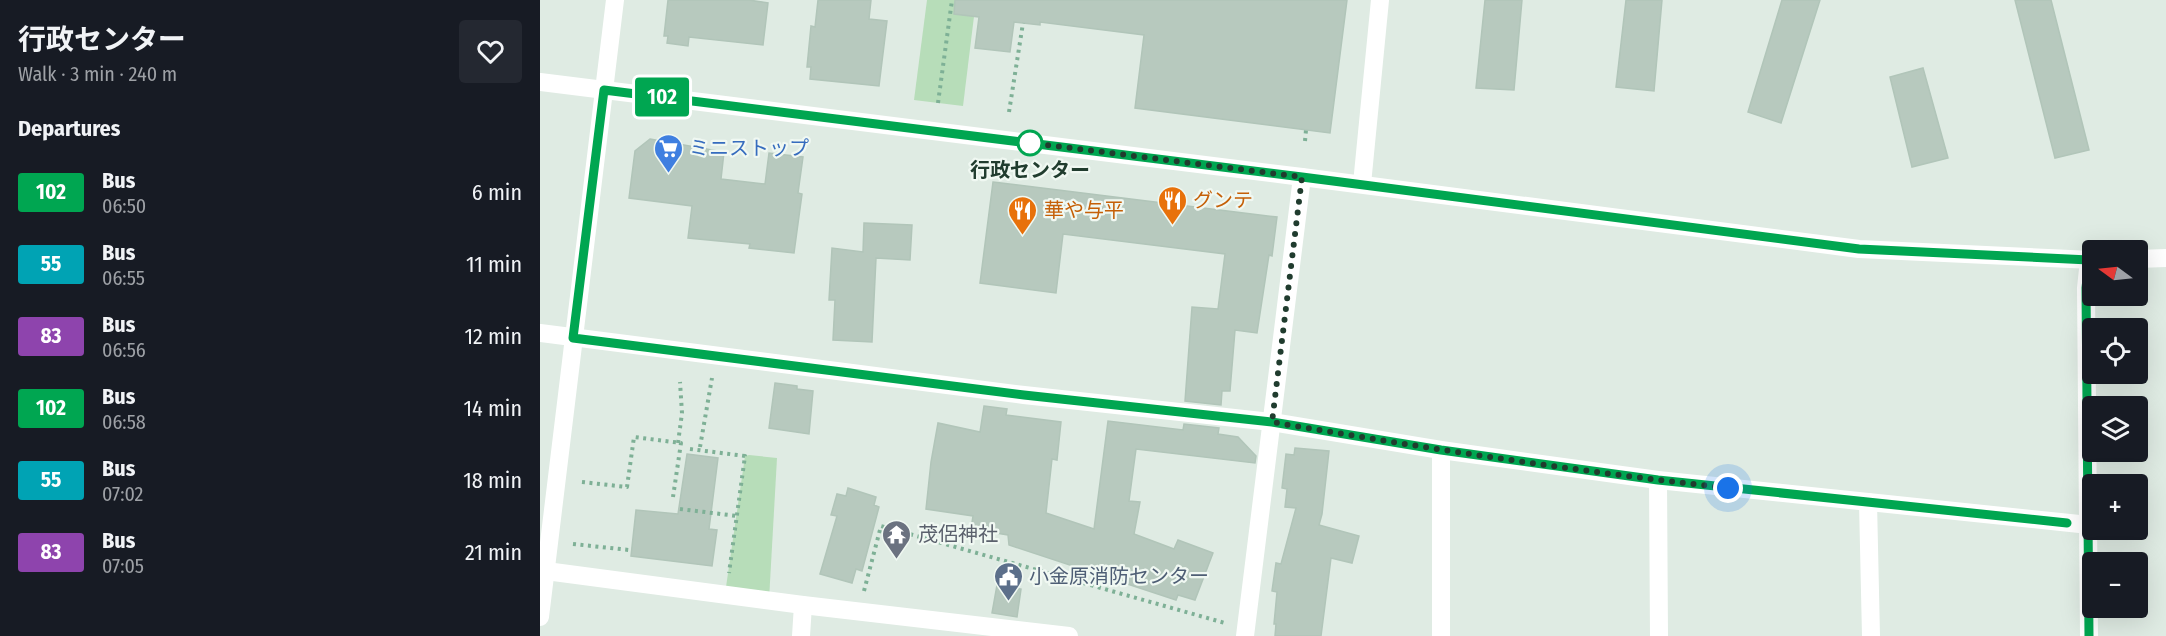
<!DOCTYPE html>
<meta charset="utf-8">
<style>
body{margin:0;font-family:"Fira Sans Condensed","Noto Sans JP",sans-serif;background:#242831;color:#f1f3f6;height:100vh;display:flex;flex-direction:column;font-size:22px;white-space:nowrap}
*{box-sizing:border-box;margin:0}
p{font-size:20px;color:#9ea1a6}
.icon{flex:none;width:33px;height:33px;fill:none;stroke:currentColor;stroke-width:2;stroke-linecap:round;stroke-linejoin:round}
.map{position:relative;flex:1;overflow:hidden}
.drawer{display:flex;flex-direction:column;background:#171b24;width:540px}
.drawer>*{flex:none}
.badge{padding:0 12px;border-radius:4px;font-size:21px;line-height:39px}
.needle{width:39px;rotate:285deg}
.tools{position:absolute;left:1542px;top:240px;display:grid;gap:12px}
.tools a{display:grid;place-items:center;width:66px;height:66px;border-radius:6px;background:#171b24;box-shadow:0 6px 24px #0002;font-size:30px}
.you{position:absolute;width:30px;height:30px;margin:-15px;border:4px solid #fff;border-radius:50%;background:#1a73e8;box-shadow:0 0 0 9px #1a73e833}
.map>.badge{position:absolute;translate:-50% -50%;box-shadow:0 0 0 3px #fff}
h2{padding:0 18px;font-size:22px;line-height:54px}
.round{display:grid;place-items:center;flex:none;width:63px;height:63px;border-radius:6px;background:#242831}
.summary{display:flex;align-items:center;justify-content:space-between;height:102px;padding:0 18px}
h1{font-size:28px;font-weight:700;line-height:45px}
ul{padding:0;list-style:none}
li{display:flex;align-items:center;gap:18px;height:72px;padding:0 18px}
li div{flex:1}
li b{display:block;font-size:22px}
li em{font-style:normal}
li .badge{min-width:66px;font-weight:700;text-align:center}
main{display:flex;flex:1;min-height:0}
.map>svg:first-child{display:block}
.green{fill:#b7ddb9}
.building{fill:#b7c9be;stroke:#b1c5b9;stroke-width:1.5}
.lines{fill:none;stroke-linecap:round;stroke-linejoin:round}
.path{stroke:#7eb096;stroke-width:4;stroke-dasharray:3 4.5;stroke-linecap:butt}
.minor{stroke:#fff;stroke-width:18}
.tertiary{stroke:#fff;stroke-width:18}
.line-casing{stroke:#fff;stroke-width:14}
.line{stroke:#00a651;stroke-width:9}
.walk{stroke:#203c2e;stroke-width:6;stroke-dasharray:0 10.8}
.stop-dot{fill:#fff;stroke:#00a651;stroke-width:3}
.labels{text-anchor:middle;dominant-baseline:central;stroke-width:4.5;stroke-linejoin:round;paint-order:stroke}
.shop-label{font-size:20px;fill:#366cbe;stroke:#f0f8f2;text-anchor:start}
.stop-label{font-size:20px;font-weight:bold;fill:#203c2e;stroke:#f0f8f2}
.food-label{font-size:20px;fill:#c56008;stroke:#f0f8f2;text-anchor:start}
.worship-label{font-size:20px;fill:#5b616d;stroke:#f0f8f2;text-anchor:start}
.service-label{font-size:20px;fill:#4e5e75;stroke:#f0f8f2;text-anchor:start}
</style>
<main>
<section class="drawer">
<div class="summary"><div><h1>行政センター</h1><p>Walk · 3 min · 240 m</p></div><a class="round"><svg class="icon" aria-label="heart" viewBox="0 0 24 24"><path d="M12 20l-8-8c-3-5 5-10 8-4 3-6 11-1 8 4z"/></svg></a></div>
<h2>Departures</h2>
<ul>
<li><span class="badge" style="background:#00a651;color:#fff">102</span><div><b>Bus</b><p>06:50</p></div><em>6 min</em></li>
<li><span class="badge" style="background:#00a3b4;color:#fff">55</span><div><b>Bus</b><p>06:55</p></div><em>11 min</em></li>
<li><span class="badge" style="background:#8e44ad;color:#fff">83</span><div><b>Bus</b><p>06:56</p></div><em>12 min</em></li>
<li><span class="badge" style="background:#00a651;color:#fff">102</span><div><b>Bus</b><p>06:58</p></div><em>14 min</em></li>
<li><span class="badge" style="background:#00a3b4;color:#fff">55</span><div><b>Bus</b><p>07:02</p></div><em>18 min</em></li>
<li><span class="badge" style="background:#8e44ad;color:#fff">83</span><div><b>Bus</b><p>07:05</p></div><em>21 min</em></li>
</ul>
</section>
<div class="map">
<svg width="1626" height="636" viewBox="0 0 1626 636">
<rect width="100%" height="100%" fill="#dfebe3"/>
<g class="green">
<path d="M 387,0 L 436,0 L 423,106 L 374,100 Z"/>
<path d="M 209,455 L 237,458 L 229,600 L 185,594 L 205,456 Z"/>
</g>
<g class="building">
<path d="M 128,0 L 209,0 L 228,3 L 223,45 L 149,37 L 148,46 L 127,43 L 128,36 L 124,36 Z"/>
<path d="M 278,0 L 331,0 L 329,19 L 347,21 L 339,86 L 270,79 L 271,67 L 267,67 L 271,26 L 275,27 Z"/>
<path d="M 415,0 L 807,0 L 790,133 L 595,108 L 604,35 L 500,22 L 500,25 L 474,22 L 470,52 L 435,48 L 439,17 L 414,14 Z"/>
<path d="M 945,0 L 982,0 L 974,90 L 936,88 Z"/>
<path d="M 1086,0 L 1122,0 L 1114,91 L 1076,87 Z"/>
<path d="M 1242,0 L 1280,0 L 1241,123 L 1208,112 Z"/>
<path d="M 1475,0 L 1511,0 L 1549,150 L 1515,158 Z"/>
<path d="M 1383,68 L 1408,158 L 1372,167 L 1350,77 Z"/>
<path d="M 110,139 L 184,152 L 181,179 L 225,184 L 229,153 L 263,157 L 258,193 L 262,194 L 254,253 L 209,248 L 210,244 L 148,238 L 152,206 L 89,198 L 95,151 Z"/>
<path d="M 453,182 L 737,217 L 732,256 L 729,255 L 717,333 L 695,330 L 690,391 L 682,391 L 681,405 L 645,401 L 652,307 L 678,309 L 685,254 L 523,234 L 516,293 L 440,283 Z"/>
<path d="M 324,223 L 372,225 L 370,260 L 336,258 L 332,342 L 293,340 L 295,300 L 289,300 L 292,248 L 323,252 Z"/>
<path d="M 235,383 L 257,386 L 257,389 L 273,391 L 269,434 L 229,428 Z"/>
<path d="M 444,406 L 467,409 L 466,415 L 521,422 L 517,460 L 512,459 L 506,513 L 554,529 L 568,421 L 643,430 L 644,424 L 679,428 L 678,434 L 698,437 L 716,456 L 715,463 L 596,449 L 589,501 L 600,502 L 594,534 L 634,549 L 638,540 L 673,553 L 655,600 L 638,595 L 636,600 L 469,545 L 468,535 L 431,529 L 433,516 L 386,509 L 391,462 L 398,423 L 440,432 Z"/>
<path d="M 755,448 L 789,451 L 782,514 L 779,525 L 819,536 L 812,563 L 791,558 L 781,636 L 735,636 L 736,624 L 734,624 L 737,592 L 732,591 L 736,563 L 741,564 L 756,508 L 745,507 L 747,489 L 742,488 L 746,454 L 754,455 Z"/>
<path d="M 147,454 L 178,458 L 169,529 L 177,530 L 172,566 L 91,556 L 96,510 L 138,514 Z"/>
<path d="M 308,488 L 336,497 L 334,505 L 339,507 L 322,571 L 316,569 L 312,583 L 280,574 L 297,516 L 291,515 L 297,494 L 306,496 Z"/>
<path d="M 457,585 L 481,589 L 477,617 L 452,613 Z"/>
</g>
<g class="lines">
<g class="path">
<path d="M 398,103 L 412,0"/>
<path d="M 469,112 L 483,23"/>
<path d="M 765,141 L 766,130"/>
<path d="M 138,443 L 142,413 L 140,382"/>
<path d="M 160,447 L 172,378"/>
<path d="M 150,449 L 205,456 L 189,573"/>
<path d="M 42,482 L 87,487 L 94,437 L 141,443 L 133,497"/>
<path d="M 140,509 L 197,516"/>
<path d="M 33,544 L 89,550"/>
<path d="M 324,591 L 341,526 L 685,623"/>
</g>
<g class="minor">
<path d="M 0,333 L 484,395 L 732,422 L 901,450 L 1118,480 L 1549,525"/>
<path d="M 901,450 L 901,636"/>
<path d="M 1118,480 L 1119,636"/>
<path d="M 1328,502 L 1331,636"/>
<path d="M 6,571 L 263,605 L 529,636"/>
<path d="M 261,636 L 263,605"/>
<path d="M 1549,636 L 1546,288 L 1549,260"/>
</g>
<g class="tertiary">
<path d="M 0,82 L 762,177 L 1319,249 L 1552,260"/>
<path d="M 822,184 L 840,0"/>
<path d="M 1598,259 L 1626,258"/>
<path d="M 0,617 L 75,0"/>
<path d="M 705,636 L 762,177"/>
</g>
</g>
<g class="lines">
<defs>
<path id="line" d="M 1527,523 L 1118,480 L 901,450 L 732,422 L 484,395 L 33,338 L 64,90 L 762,177 L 1319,249 L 1549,260 L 1546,288 L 1549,636"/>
</defs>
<use href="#line" class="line-casing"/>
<use href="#line" class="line"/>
<path class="walk" d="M 490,143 L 483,142 L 762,177 L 732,422 C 884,448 1035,471 1188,488"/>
</g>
<defs>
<symbol id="supermarket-pin" viewBox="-11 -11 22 30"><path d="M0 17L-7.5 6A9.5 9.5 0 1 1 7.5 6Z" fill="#3f7fe0" stroke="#f0f8f2"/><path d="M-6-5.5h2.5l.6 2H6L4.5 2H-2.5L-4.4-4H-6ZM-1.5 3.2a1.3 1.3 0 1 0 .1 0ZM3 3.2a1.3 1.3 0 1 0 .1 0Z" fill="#fff"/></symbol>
<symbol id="restaurant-pin" viewBox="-11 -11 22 30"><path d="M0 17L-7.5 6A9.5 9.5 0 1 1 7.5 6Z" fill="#e8710a" stroke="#f0f8f2"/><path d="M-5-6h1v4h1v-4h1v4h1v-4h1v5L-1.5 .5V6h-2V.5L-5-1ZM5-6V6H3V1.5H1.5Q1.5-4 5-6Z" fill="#fff"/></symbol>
<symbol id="temple-pin" viewBox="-11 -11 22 30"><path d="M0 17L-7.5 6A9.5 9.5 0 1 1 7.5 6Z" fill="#6b7280" stroke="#f0f8f2"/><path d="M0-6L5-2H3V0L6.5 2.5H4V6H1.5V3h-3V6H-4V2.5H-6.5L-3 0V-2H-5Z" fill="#fff"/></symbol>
<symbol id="civic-pin" viewBox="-11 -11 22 30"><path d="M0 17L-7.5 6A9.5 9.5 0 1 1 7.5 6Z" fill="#5c6f8a" stroke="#f0f8f2"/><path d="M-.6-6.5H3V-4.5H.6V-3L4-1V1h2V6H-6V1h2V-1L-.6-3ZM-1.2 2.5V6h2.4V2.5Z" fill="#fff"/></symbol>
</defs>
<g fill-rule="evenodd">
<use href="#supermarket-pin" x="112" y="132" width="33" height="45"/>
<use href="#restaurant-pin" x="616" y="184" width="33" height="45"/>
<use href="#restaurant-pin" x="466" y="194" width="33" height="45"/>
<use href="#temple-pin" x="340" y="518" width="33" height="45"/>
<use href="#civic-pin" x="452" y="560" width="33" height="45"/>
</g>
<circle class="stop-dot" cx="490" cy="143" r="12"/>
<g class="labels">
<g class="shop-label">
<text x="149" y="148">ミニストップ</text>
</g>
<g class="stop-label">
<text x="490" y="170">行政センター</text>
</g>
<g class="food-label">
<text x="653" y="200">グンテ</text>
<text x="504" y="210">華や与平</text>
</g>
<g class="worship-label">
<text x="378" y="534">茂侶神社</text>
</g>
<g class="service-label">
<text x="489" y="576">小金原消防センター</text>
</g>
</g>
</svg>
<div class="tools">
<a><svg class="needle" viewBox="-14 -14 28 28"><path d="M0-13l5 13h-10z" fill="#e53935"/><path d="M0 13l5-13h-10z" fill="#9ea1a6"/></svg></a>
<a><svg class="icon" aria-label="locate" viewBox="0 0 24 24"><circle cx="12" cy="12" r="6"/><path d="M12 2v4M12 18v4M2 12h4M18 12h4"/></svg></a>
<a><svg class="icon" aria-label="layers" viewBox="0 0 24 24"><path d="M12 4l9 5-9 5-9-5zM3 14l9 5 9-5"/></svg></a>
<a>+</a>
<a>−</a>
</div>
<div class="you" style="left:1188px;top:488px"></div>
<b class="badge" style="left:122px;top:97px;background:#00a651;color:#fff">102</b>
</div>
</main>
